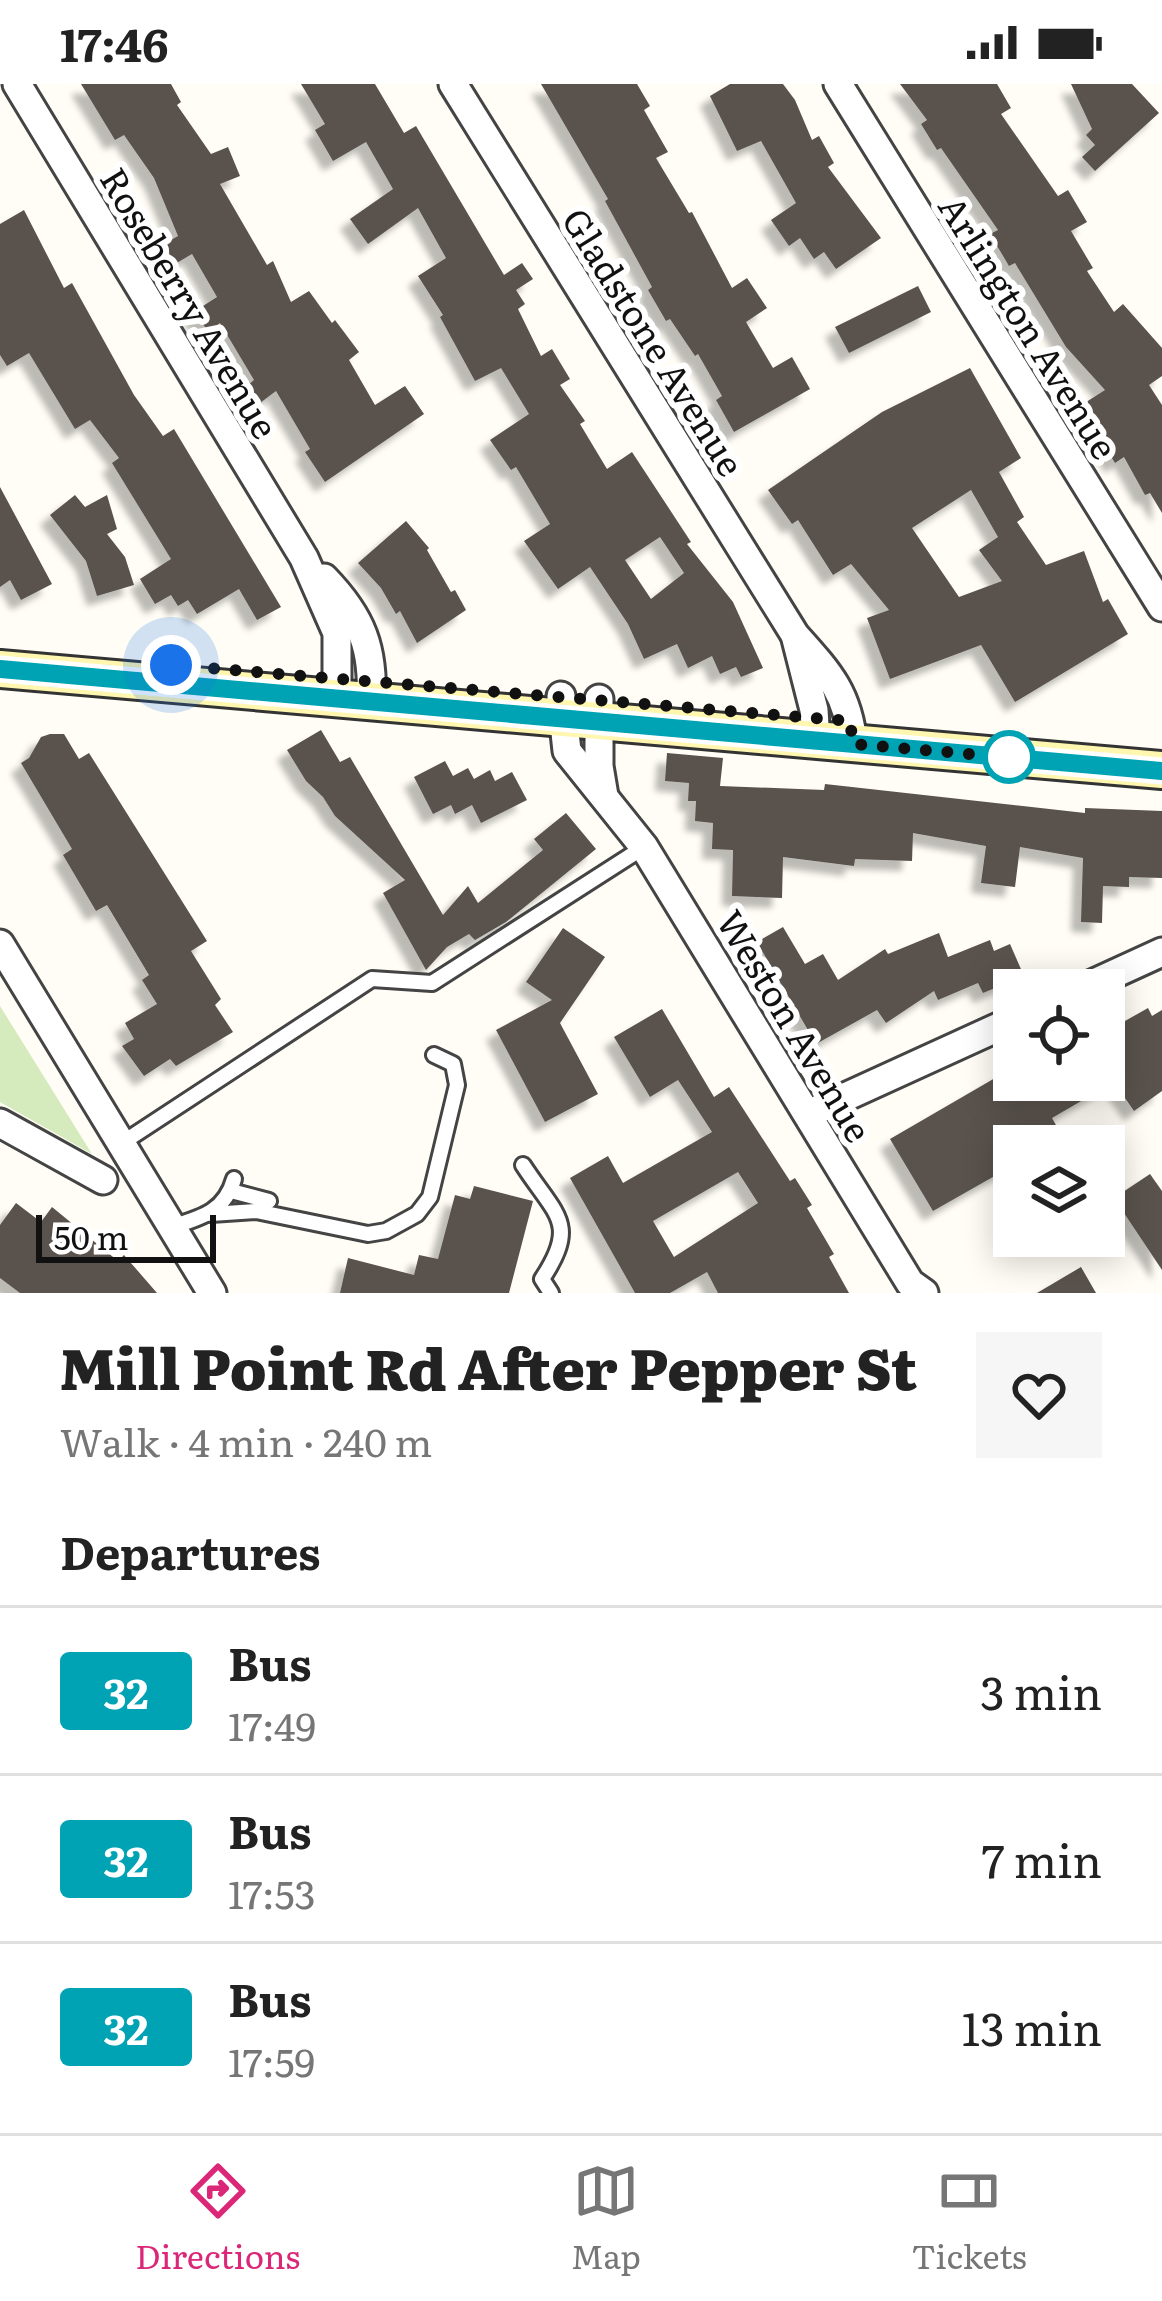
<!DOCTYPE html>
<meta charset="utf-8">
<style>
body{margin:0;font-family:Literata,serif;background:#f6f6f6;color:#222;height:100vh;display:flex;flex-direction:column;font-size:45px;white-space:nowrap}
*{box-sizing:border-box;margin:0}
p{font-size:39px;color:#767676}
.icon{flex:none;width:66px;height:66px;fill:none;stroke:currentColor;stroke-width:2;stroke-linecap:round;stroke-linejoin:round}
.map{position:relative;height:1209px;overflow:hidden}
.sheet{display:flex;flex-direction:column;background:#fff;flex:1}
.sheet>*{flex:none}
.badge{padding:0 24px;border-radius:9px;font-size:42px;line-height:78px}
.controls{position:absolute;left:993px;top:885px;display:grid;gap:24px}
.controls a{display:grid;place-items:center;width:132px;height:132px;border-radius:0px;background:#fff;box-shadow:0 6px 30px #0003;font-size:60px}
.scale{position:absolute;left:36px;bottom:30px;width:180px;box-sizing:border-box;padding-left:12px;border:6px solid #111;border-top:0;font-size:33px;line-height:42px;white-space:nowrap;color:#111;-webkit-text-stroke:9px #fff;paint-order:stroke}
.you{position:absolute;width:60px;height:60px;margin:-30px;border:9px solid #fff;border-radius:50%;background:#1a73e8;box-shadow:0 0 0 18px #1a73e833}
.map>.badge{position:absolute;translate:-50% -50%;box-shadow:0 0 0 6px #fff}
h2{padding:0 60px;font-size:45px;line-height:108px}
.round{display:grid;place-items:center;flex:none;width:126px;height:126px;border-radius:0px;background:#f6f6f6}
.overview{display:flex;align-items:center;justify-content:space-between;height:204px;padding:0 60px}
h1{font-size:57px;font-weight:800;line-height:90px}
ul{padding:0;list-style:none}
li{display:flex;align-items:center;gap:36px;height:168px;padding:0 60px;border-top:3px solid #e0e0e0}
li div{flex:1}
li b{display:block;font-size:45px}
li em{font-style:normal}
li .badge{min-width:132px;font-weight:700;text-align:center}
.status{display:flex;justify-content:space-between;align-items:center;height:84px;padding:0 60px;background:#fff;direction:ltr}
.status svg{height:33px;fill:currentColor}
.menu{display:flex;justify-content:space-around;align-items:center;height:168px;border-top:3px solid #e0e0e0;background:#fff;font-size:33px;color:#767676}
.menu a{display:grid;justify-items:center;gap:6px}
.menu .on{color:#db2777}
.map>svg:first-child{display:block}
.green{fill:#d5ebbd}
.building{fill:#5a524d;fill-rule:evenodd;filter:url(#shadow)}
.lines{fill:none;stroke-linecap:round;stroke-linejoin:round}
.service-casing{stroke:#444;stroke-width:20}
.minor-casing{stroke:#444;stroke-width:33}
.secondary-casing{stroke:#333;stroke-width:42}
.service{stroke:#fff;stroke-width:14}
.minor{stroke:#fff;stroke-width:27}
.secondary{stroke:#fff6b0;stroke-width:36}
.line-casing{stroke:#fff;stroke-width:27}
.line{stroke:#00a3b4;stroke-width:18}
.walk{stroke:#111;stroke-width:12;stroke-dasharray:0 21.6}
.stop-dot{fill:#fff;stroke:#00a3b4;stroke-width:6}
.labels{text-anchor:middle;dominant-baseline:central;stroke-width:12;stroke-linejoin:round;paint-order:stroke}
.street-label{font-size:36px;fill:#111;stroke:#fff}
</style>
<div class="status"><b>17:46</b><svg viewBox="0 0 49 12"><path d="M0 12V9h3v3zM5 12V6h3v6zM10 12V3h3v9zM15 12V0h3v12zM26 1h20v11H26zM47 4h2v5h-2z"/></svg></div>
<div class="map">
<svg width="1162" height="1209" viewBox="0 0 1162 1209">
<defs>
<filter id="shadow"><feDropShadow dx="-10" dy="10" stdDeviation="3" flood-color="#0004"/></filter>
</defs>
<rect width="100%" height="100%" fill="#fffdf5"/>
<path class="green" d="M 0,922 L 92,1070 L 0,1018 Z"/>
<g class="building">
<path d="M 81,0 L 171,0 L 181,18 L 177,21 L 211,70 L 228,63 L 240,92 L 220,100 L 267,181 L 273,177 L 291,218 L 309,207 L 332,239 L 335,236 L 359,268 L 349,276 L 375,321 L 405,302 L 424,330 L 325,398 L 305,368 L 310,365 L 276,307 L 260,319 L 248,301 L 254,296 L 220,239 L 209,247 L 192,229 L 217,213 L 192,170 L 175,180 L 164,160 L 178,152 L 154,94 L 124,51 L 115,56 Z"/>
<path d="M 301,0 L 375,0 L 404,49 L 416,42 L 504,191 L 522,179 L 533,195 L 516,206 L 525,220 L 518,225 L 541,272 L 552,265 L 570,295 L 560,301 L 585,337 L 580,340 L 607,385 L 632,368 L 691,458 L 687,460 L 733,518 L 763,584 L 741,593 L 736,583 L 720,590 L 712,572 L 688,584 L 677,560 L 644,575 L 628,540 L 590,483 L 558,505 L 524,457 L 550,440 L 516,383 L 511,386 L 490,356 L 529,330 L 501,284 L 475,297 L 440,233 L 443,231 L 418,192 L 446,174 L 418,124 L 368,160 L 350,135 L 393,105 L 366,58 L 333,77 L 315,46 L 325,40 ZM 660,453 L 684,489 L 651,515 L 625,476 Z"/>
<path d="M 541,0 L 637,0 L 650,22 L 644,26 L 668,68 L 656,74 L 689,129 L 692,128 L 732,204 L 747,194 L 767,224 L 746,238 L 773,284 L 792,273 L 810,305 L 734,348 L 716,316 L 722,312 L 698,270 L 695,272 L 670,235 L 666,237 L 648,206 L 652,203 L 605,117 L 608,115 Z"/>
<path d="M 730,0 L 783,0 L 795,16 L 812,56 L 819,52 L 834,79 L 828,83 L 881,154 L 836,185 L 824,168 L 814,175 L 800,154 L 789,162 L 771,136 L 796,119 L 761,57 L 737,67 L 710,12 Z"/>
<path d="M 900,0 L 997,0 L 1011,24 L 1001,30 L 1058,112 L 1068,106 L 1087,138 L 1071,147 L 1093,184 L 1087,187 L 1114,228 L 1123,220 L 1162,264 L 1162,292 L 1149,301 L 1162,321 L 1162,429 L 1150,409 L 1145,411 L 1124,373 L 1115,379 L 1080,322 L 1105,306 L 1066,263 L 1015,179 L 1009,182 L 990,150 L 998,146 L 941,64 L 937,66 L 921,40 L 927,36 Z"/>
<path d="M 1071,0 L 1132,0 L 1159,29 L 1095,87 L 1082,73 L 1095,61 L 1086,51 L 1092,45 Z"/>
<path d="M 24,126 L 64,204 L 72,199 L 134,311 L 163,352 L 174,345 L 281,523 L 257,536 L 239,505 L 197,530 L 188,516 L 178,522 L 171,511 L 155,520 L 140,495 L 171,475 L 112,379 L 119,374 L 90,336 L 75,345 L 29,269 L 7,282 L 0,271 L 0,140 Z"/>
<path d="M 918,202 L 931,228 L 849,269 L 835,243 Z"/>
<path d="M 970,284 L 1021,374 L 999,388 L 1024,433 L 1017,438 L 1046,481 L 1084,467 L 1103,518 L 1108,515 L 1128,550 L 1015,618 L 981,561 L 890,595 L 867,534 L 889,526 L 851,480 L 833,491 L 798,436 L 792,440 L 768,406 L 882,328 ZM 971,406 L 998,453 L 979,466 L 1002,497 L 959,513 L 912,444 Z"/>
<path d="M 0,403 L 52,500 L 21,516 L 10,496 L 0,503 Z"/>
<path d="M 75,411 L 85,423 L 107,411 L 117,445 L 107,450 L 125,473 L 134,501 L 97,512 L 86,477 L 50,431 Z"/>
<path d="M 406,437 L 429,464 L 427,466 L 451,508 L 455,506 L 466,526 L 417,559 L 400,527 L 396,530 L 381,504 L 358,479 Z"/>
<path d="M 321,646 L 340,678 L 350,673 L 443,831 L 468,802 L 478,819 L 543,766 L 534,755 L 566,729 L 596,765 L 506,838 L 475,856 L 469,850 L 447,863 L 426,886 L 383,809 L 405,796 L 335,732 L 323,713 L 306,697 L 287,666 Z"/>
<path d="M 50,650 L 64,650 L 79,675 L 89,669 L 207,857 L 191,867 L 221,915 L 215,921 L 233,948 L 176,982 L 170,975 L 144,992 L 122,962 L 134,955 L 125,939 L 157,920 L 142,896 L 149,891 L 107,821 L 96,827 L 63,771 L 72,765 L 21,679 L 29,674 L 41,653 Z"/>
<path d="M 667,669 L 723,674 L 720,702 L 824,706 L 825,700 L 1085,729 L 1085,724 L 1162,727 L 1162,794 L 1129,793 L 1129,803 L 1103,802 L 1102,839 L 1081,838 L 1083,774 L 1020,763 L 1015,803 L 981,799 L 986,762 L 913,749 L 912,777 L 855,775 L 854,782 L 783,773 L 782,814 L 732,812 L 733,766 L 712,765 L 713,739 L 695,737 L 696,717 L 688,717 L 689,699 L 665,697 Z"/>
<path d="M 445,677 L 453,692 L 468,684 L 474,695 L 490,686 L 495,697 L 512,688 L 527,716 L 481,739 L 472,721 L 455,730 L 451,721 L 433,730 L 414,693 Z"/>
<path d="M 783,843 L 805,880 L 823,870 L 838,896 L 885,865 L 888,870 L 939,849 L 948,873 L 990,856 L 994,867 L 1010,860 L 1024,892 L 983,909 L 978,899 L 938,916 L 934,907 L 886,939 L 877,926 L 816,960 L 757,858 Z"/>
<path d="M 563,844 L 605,873 L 560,939 L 598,1010 L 545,1038 L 496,946 L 552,916 L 526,898 Z"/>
<path d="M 1104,921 L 1118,941 L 1148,924 L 1152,932 L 1162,926 L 1162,1007 L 1134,1027 L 1114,998 L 1052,1034 L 1061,1050 L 1040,1062 L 1014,1062 L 1014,1081 L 933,1127 L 890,1055 L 1014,983 L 1014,996 L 1104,996 Z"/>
<path d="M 662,925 L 714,1013 L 729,1003 L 790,1097 L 795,1094 L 812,1121 L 807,1124 L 834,1170 L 829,1173 L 849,1209 L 718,1209 L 707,1188 L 670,1209 L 635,1209 L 570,1094 L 608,1072 L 623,1099 L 712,1048 L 678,996 L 650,1013 L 614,953 ZM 738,1088 L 758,1119 L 674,1173 L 653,1137 Z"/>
<path d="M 1150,1090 L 1162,1107 L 1162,1186 L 1114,1114 Z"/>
<path d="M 474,1102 L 533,1117 L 509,1209 L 340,1209 L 348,1174 L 414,1191 L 419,1171 L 438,1175 L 455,1111 L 470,1115 Z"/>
<path d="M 16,1119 L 41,1138 L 52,1123 L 118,1177 L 124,1171 L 157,1209 L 20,1209 L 0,1194 L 0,1141 Z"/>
<path d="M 1081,1183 L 1096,1209 L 1037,1209 Z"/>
</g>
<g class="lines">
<defs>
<g id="service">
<path d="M 119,1061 L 372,895 L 432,899 L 644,763"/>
<path d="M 523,1081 C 556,1132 579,1139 542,1195 L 551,1209"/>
<path d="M 231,1107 L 269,1117"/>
<path d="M 211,1130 L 256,1127 L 368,1150 L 386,1147 L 417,1130 L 430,1113 L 457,1001 L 453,980 L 434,971"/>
<path d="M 171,1143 C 200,1134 225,1128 234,1095"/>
</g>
<g id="minor">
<path d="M 17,0 L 304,474 L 337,549 L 337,616"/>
<path d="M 453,0 L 795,551 C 829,589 848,609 853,660"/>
<path d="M 838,0 L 1162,523"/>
<path d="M 324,494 C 362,533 374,565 371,618"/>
<path d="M 796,555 L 814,626 L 816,657"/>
<path d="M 561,612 L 567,667 L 644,763 L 910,1199 L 924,1209"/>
<path d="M 599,615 L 599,682 L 604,712"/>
<path d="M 0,860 L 212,1209"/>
<path d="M 1079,906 L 1162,868"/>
<path d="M 808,1030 L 1014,936"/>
<path d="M 0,1039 L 103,1096"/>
</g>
<path id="secondary" d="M 0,585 L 1162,686"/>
</defs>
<use href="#service" class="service-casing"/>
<use href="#minor" class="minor-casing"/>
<use href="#secondary" class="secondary-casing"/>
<use href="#service" class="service"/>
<use href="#minor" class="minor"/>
<use href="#secondary" class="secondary"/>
</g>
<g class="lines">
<defs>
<path id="line" d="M 0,585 L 1162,687"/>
</defs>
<use href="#line" class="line-casing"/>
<use href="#line" class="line"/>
<path class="walk" d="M 171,581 L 850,637 L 853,660 L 1017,674 L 1009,673"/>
</g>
<circle class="stop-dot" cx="1009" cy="673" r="24"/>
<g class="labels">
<g class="street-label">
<text transform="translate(191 218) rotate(59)">Roseberry Avenue</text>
<text transform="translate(1030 242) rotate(58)">Arlington Avenue</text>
<text transform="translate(655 257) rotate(58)">Gladstone Avenue</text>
<text transform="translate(796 941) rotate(59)">Weston Avenue</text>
</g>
</g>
</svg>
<div class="controls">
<a><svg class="icon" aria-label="locate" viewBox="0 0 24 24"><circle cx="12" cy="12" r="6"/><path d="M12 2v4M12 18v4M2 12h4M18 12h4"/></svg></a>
<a><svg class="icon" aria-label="layers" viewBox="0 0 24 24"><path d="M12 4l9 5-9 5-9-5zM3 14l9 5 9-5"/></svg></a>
</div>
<div class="scale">50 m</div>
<div class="you" style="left:171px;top:581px"></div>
</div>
<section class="sheet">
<div class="overview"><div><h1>Mill Point Rd After Pepper St</h1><p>Walk · 4 min · 240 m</p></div><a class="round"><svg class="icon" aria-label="heart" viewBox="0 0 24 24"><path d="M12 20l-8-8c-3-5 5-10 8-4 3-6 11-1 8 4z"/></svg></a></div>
<h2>Departures</h2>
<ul>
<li><span class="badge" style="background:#00a3b4;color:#fff">32</span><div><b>Bus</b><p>17:49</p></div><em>3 min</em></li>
<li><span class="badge" style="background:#00a3b4;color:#fff">32</span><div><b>Bus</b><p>17:53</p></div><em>7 min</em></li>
<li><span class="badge" style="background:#00a3b4;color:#fff">32</span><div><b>Bus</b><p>17:59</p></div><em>13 min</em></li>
</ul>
</section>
<nav class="menu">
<a class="on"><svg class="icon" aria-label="directions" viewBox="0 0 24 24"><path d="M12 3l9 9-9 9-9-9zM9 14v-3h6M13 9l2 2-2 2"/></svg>Directions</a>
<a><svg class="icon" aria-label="map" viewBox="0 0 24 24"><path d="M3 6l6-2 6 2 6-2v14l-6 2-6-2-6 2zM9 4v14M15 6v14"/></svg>Map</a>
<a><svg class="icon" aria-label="tickets" viewBox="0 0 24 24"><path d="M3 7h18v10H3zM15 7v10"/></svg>Tickets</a>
</nav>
